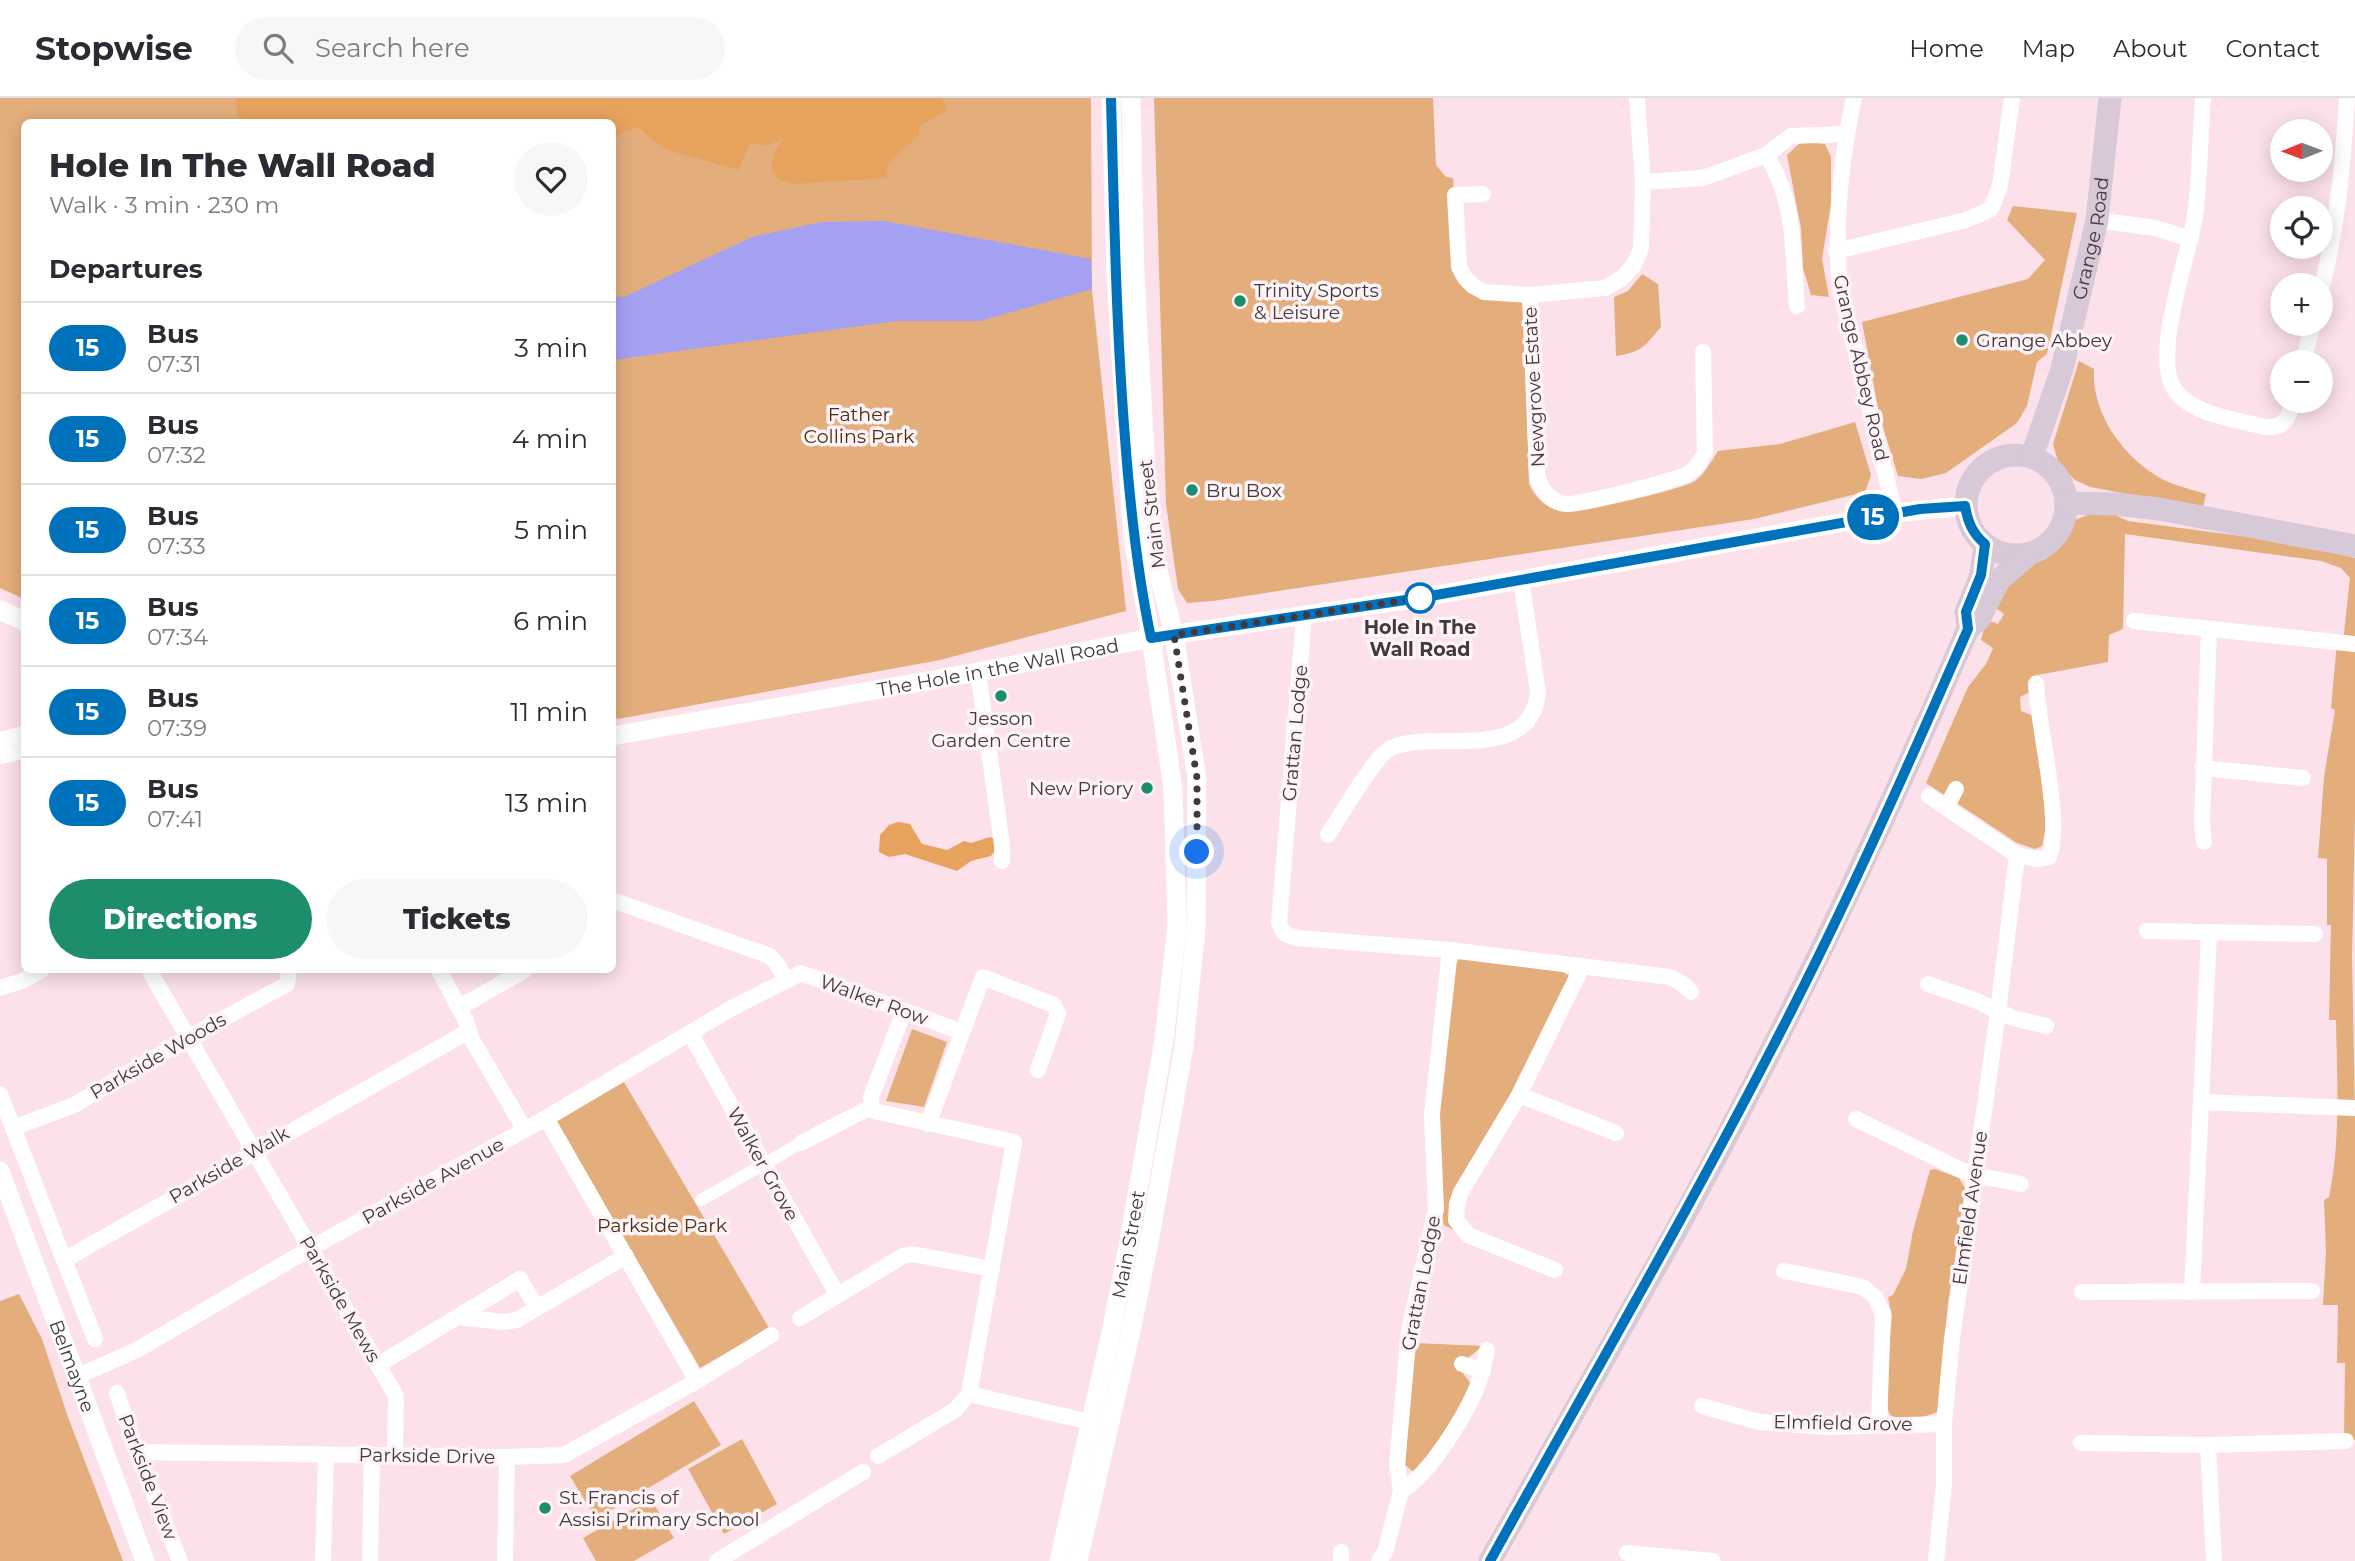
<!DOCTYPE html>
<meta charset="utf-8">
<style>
body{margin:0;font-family:Montserrat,sans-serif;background:#f7f7f7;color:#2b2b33;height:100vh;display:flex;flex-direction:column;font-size:26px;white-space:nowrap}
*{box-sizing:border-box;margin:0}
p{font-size:23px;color:#7c7c81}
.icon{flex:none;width:38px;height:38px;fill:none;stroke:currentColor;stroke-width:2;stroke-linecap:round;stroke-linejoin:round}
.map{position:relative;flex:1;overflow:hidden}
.drawer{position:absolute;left:21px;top:21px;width:595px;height:854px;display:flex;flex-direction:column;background:#fff;border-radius:10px;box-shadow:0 4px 18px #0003}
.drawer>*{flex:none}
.badge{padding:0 14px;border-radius:23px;font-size:24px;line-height:46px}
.needle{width:46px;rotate:269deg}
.fabs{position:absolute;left:2270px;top:21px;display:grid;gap:14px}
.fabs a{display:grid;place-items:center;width:63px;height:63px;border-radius:50%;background:#fff;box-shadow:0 4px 18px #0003;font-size:35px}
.you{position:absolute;width:35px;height:35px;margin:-18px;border:5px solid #fff;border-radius:50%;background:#1a73e8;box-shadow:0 0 0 10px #1a73e833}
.map>.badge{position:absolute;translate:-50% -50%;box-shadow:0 0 0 4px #fff}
h2{padding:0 28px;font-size:26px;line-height:63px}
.round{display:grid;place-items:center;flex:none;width:74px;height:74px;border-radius:37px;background:#f7f7f7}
.head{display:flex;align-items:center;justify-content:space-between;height:119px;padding:0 28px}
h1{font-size:33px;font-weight:800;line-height:52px}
.button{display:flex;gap:14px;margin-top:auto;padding:14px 28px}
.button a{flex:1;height:80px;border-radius:42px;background:#1c8d6d;color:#fff;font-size:28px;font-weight:800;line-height:80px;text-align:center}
.button a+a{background:#f7f7f7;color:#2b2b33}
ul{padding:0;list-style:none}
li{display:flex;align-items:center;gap:21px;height:91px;padding:0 28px;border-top:2px solid #e1e1e2}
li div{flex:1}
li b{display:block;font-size:26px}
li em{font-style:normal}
li .badge{min-width:77px;font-weight:700;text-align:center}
header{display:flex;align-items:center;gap:42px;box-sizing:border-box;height:98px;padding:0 35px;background:#fff;border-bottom:2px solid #e1e1e2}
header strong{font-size:33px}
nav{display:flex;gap:38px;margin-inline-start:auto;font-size:24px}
.search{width:490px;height:63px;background:#f7f7f7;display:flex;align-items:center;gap:18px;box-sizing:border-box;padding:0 24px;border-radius:38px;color:#7c7c81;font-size:26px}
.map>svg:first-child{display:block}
.green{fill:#e3ae7c}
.forest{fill:#e7a25e}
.water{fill:#a4a0f2}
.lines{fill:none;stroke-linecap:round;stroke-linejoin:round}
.pedestrian{stroke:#fff;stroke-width:12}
.minor{stroke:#fff;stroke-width:16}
.tertiary{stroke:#fff;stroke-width:19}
.secondary{stroke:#d7c9d8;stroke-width:23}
.line-casing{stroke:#fff;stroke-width:16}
.line{stroke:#0072bc;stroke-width:10}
.walk{stroke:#43393c;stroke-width:7;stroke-dasharray:0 12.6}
.poi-dot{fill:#1c8d6d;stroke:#fef3f7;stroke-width:2.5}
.stop-dot{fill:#fff;stroke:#0072bc;stroke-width:3.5}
.labels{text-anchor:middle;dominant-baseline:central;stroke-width:7;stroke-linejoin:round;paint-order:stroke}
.street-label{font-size:19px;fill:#43393c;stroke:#fef3f7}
.poi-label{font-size:19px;fill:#43393c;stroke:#fef3f7;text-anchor:start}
.park-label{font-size:19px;fill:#4b2f12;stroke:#fef3f7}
.stop-label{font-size:19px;font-weight:bold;fill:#43393c;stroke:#fef3f7}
</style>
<header>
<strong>Stopwise</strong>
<div class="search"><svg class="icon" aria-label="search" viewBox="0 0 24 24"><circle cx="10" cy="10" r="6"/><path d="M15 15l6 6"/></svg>Search here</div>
<nav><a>Home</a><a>Map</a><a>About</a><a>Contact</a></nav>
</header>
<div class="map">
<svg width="2355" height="1463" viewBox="0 0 2355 1463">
<rect width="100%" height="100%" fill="#fce1ea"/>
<g class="green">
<path d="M 0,0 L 1091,0 L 1092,192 L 1126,513 L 940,562 L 618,621 L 613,619 L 612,24 L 24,24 L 24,501 L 0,490 Z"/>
<path d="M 1154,0 L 1433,0 L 1436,67 L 1446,79 L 1453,80 L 1459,164 L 1485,198 L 1524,202 L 1529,386 C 1536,400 1545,410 1561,412 C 1580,415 1678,393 1695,383 C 1704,377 1712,362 1718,353 L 1780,346 L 1855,324 L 1871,377 L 1865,394 L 1754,421 L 1213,503 L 1187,505 L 1178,491 L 1166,406 Z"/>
<path d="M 1801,44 L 1825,46 L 1831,59 L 1831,106 L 1822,161 L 1829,199 L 1811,197 L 1803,170 L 1801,131 L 1787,57 Z"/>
<path d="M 2013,108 L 2077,115 L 2047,256 L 2037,264 L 2027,308 L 2017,325 L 1946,375 L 1921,381 L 1898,378 L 1879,316 L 1862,224 L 2028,181 L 2045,162 L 2007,122 Z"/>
<path d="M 1642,176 L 1658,186 L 1661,229 C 1644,249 1642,254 1616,258 L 1614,199 L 1628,193 Z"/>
<path d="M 2079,263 L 2094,271 C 2091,316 2125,362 2164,382 C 2177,388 2193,392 2206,396 L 2203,410 L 2090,389 L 2075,382 L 2059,367 L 2053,346 Z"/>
<path d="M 2090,416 L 2115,417 L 2128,423 L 2301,446 L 2355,460 L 2355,718 L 2352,860 L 2355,1015 L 2355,1342 L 2344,1343 L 2345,1265 L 2337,1265 L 2338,1207 L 2323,1207 L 2326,1154 L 2324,1102 L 2329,1099 C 2341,1042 2337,981 2336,922 L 2329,922 L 2331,827 L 2327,827 L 2327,761 L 2318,760 L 2324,679 L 2335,612 L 2331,610 L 2337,544 L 2343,544 L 2350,480 L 2341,470 L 2321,463 L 2125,436 L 2123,531 L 2109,537 L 2108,564 L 2032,578 L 2030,594 L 2020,599 L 2021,613 L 2034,618 L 2047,723 L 2042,748 L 2035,751 L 2017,745 L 1926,685 L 1968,589 L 1986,566 L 1993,550 L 1981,542 L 1986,522 L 1998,526 L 2004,516 L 1993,508 L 2020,474 L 2056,447 L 2075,422 Z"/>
<path d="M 1459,860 L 1563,874 L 1569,878 L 1517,989 L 1456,1090 L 1461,1136 L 1444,1127 L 1439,1112 L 1438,1013 L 1456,866 Z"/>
<path d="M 912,931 L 947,944 L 924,1009 L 886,1003 Z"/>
<path d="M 624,984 L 769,1230 L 700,1270 L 556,1024 Z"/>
<path d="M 1935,1071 L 1959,1080 L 1966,1092 L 1948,1205 L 1939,1313 C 1926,1320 1903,1324 1890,1317 L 1888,1312 L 1887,1267 L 1892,1218 L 1888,1199 L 1893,1197 L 1906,1171 L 1913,1133 L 1930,1072 Z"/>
<path d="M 19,1196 L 42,1241 L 68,1319 L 123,1463 L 0,1463 L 0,1203 Z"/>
<path d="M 1415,1245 L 1483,1248 L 1464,1263 L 1462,1274 L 1472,1287 L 1432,1357 L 1416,1376 L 1405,1367 Z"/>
<path d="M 694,1303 L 721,1347 L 596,1421 L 570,1378 Z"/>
<path d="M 742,1341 L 777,1406 L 724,1436 L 688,1371 Z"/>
<path d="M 651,1401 L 674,1440 L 634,1463 L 596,1463 L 583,1440 Z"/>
</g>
<g class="forest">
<path d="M 235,0 L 942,0 L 948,12 L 920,27 L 918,38 L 888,66 L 887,80 L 794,86 L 780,82 L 771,71 L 775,53 L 784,40 L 767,48 L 750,45 L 738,72 L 664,51 L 638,29 L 613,38 L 612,24 L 239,24 Z"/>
<path d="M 898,724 L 910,726 L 922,746 L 947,752 L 964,743 L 971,745 L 990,739 L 997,742 L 996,751 L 991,758 L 971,763 L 957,773 L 905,756 L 889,759 L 879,754 L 880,737 L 889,727 Z"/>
</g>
<path class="water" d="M 884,123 L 1091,161 L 1092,191 L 980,223 L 897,223 L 613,262 L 613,198 L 624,199 L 752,139 L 822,124 Z"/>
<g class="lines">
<path class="pedestrian" d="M 701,1102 L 801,1045"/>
<g class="minor">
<path d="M 1854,0 C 1841,61 1834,127 1840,190 L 1895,415"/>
<path d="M 2203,0 C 2200,39 2200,79 2195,118 C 2189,159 2149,262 2177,295 C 2195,317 2238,322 2265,329 C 2284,331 2289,320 2293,303"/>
<path d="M 1766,57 C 1797,105 1792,153 1797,208"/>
<path d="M 1643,84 L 1703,80 L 1766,57 L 1791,38 L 1846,36"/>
<path d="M 1483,96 L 1455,97 L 1459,169 L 1465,180 L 1473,188 L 1484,194 L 1530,197 L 1605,190 L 1622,180 L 1634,167 L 1641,150 L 1643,84 L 1637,0"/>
<path d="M 2097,122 L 2155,130 L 2191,141"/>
<path d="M 1836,153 L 1966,122 L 1991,111 L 2000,88 L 2012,0"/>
<path d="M 1530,197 L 1537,377 C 1541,391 1549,404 1566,406 C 1579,407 1677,383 1689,375 C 1697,370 1701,363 1705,354 L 1703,254"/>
<path d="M 2320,197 C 2337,132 2343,67 2347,0"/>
<path d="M 2303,264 L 2313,226"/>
<path d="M 1304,518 L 1279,825 L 1284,835 L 1296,840 L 1450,852 L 1670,879 L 1683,886 L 1691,894"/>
<path d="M 2134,523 L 2355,546"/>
<path d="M 978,574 L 1002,747 L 1002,763"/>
<path d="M 0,642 L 24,636"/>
<path d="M 0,658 L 24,653"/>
<path d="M 2203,670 L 2303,680"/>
<path d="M 1929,698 L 2017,757 L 2037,761 L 2049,759 C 2063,726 2038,628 2036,586"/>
<path d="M 1947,708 L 1956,691"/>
<path d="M 1328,737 C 1339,720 1376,656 1391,650 C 1434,630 1531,668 1538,594 L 1521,482"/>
<path d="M 2204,744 L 2202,724 L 2209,531"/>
<path d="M 612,802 L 770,858 L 777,866 L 786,881"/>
<path d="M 2147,833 L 2315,836"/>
<path d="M 149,872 L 396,1298 L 395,1357"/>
<path d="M 439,872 L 466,923 L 472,942 L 525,1032"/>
<path d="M 1928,886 L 1977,903 L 2013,920 L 2046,928"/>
<path d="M 0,890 L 22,883 L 42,872"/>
<path d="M 460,909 L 525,872"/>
<path d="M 904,913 L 871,999 L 871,1009 L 874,1013 L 1014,1044 L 969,1296"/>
<path d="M 690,935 L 837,1196"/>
<path d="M 0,996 L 64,1162"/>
<path d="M 1519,997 L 1616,1035"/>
<path d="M 2202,1004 L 2355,1010"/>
<path d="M 546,1020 L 697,1283"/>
<path d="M 1856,1021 L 1959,1071 L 1975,1077 L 2021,1086"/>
<path d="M 928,1026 L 983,879 L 1054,907 L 1058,916 L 1038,972"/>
<path d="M 13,1030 L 74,1007 L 188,940 L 287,886 L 289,872"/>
<path d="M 801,1045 L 871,1009"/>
<path d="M 1555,1172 L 1468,1137 L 1456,1122 L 1457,1106 L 1461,1094 L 1519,997 L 1582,869"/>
<path d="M 1784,1173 L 1863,1189 L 1876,1200 L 1883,1216 L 1879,1327"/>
<path d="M 2082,1194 L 2312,1193"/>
<path d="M 2192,1194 L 2209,835"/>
<path d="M 459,1219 L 502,1224 L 517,1222 L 537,1210"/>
<path d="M 800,1220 L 903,1158 L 913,1156 L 992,1171"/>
<path d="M 95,1241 L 64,1162 L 469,933"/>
<path d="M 1462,1266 L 1483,1273"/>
<path d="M 378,1267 L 520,1181 L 537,1210 L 626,1158"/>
<path d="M 76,1279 L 137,1252 L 311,1150 L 546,1020 L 732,910 L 801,875 L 962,934"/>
<path d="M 117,1295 L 137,1354 L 180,1463"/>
<path d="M 1702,1308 L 1759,1324 L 1828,1329 L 1944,1326"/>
<path d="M 2081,1345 L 2208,1347 L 2346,1343"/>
<path d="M 2208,1347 L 2214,1463"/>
<path d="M 137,1354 L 507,1359 L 564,1357 L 697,1283 L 771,1237"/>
<path d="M 878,1358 L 955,1312 L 969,1296 L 1090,1324"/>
<path d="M 1401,1393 C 1428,1378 1462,1323 1475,1294 C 1481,1281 1484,1266 1487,1252"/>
<path d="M 1341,1454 L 1341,1463"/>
<path d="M 1627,1455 L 1713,1463"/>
<path d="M 323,1463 L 326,1357"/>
<path d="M 370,1463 L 372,1357"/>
<path d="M 505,1463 L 507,1359"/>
<path d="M 717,1463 L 863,1374"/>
<path d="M 1379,1463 L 1385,1454 L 1401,1393 L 1397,1367 L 1409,1233 L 1436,1111 L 1432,1016 L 1450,852"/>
<path d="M 1936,1463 L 1944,1386 L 1944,1326 L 1952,1241 L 1998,914 L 2017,757"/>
</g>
<g class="tertiary">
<path d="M 0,512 L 24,523"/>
<path id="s1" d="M 612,638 L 978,574 L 1151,540 L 1419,500 L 1895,415 L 1965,408"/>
<path id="s2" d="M 0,1073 L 145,1463"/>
<path id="s3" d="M 1059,1463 L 1112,1230 L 1130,1138 L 1164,942 L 1177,828 L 1173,691 L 1151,540 L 1133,441 L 1131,413 L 1116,179 L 1111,0"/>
<path d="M 1078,1463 L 1131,1233 L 1150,1139 L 1184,948 L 1196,829 L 1197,680 L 1174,537 L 1155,461 L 1148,409 L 1135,177 L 1131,0"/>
</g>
<g class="secondary">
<circle cx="2016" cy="407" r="50"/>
<path id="s4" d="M 2032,358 L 2062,271 L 2097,122 L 2110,0"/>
<path d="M 2066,405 L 2115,406 L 2159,411 L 2355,448"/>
<path d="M 1968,530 L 1966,514 L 1981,477 L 1985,446"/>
<path d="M 1490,1463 C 1550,1355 1612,1248 1672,1140 C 1781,942 1879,738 1968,531 L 1979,521 L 1999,482 L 2030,455"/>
</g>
</g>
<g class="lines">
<defs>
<path id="line" d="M 1111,0 C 1114,113 1116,227 1125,340 C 1130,407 1137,474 1151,540 L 1419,500 L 1920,411 L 1965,408 C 1968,424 1972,435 1985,446 L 1981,477 L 1966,514 L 1968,531 C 1905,675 1841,819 1768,958 C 1680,1128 1583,1295 1490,1463"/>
</defs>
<use href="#line" class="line-casing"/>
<use href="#line" class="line"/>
<path class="walk" d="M 1197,754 L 1197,680 L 1174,537 L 1420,500"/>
</g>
<g class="poi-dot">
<circle cx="1240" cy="203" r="7"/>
<circle cx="1962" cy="242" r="7"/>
<circle cx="1192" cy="392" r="7"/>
<circle cx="1001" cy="598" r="7"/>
<circle cx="1147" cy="690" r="7"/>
<circle cx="545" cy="1410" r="7"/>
</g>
<circle class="stop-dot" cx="1420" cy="500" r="14"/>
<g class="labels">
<g class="street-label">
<text stroke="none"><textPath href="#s4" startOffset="226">Grange Road</textPath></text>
<text transform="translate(1861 270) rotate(77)">Grange Abbey Road</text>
<text transform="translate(1534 289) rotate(-93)">Newgrove Estate</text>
<text transform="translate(1152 416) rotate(-97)">Main Street</text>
<text stroke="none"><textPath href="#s1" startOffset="392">The Hole in the Wall Road</textPath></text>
<text transform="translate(1295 635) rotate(-85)">Grattan Lodge</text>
<text transform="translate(874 902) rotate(20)">Walker Row</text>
<text transform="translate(158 958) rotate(-30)">Parkside Woods</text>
<text transform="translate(763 1066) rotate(61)">Walker Grove</text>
<text transform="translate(229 1067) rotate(-30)">Parkside Walk</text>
<text transform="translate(433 1083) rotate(-29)">Parkside Avenue</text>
<text transform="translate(1970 1110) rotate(-82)">Elmfield Avenue</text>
<text stroke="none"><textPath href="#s3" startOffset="324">Main Street</textPath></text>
<text transform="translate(1421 1185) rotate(-79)">Grattan Lodge</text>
<text transform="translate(340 1201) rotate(60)">Parkside Mews</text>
<text stroke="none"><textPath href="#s2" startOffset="208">Belmayne</textPath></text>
<text transform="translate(1843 1325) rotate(1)">Elmfield Grove</text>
<text transform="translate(427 1358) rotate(1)">Parkside Drive</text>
<text transform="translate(148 1379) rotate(69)">Parkside View</text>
</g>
<g class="poi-label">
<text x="1254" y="192">Trinity Sports<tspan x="1254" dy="22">&amp; Leisure</tspan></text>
<text x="1976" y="242">Grange Abbey</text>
<text x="1206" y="392">Bru Box</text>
<text x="1001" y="620" text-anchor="middle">Jesson<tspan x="1001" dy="22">Garden Centre</tspan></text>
<text x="1133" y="690" text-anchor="end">New Priory</text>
<text x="559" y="1399">St. Francis of<tspan x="559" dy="22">Assisi Primary School</tspan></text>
</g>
<g class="park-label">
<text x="859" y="316">Father<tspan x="859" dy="22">Collins Park</tspan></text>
<text x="662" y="1127">Parkside Park</text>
</g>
<g class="stop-label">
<text x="1420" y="529">Hole In The<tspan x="1420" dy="22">Wall Road</tspan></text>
</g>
</g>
</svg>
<div class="fabs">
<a><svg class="needle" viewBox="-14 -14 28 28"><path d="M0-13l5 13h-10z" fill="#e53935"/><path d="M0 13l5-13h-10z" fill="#7c7c81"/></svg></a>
<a><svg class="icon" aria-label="locate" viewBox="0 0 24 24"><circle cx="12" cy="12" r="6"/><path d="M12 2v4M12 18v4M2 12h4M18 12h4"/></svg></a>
<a>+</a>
<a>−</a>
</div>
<div class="you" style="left:1197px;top:754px"></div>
<b class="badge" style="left:1873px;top:419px;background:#0072bc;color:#fff">15</b>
<section class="drawer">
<div class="head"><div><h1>Hole In The Wall Road</h1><p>Walk · 3 min · 230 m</p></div><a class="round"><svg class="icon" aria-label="heart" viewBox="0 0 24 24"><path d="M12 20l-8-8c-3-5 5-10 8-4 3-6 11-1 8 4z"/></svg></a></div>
<h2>Departures</h2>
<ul>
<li><span class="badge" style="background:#0072bc;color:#fff">15</span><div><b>Bus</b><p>07:31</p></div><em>3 min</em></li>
<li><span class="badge" style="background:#0072bc;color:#fff">15</span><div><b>Bus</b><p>07:32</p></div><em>4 min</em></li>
<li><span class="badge" style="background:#0072bc;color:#fff">15</span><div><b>Bus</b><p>07:33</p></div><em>5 min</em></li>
<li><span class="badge" style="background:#0072bc;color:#fff">15</span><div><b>Bus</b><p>07:34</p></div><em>6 min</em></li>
<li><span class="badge" style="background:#0072bc;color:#fff">15</span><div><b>Bus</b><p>07:39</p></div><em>11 min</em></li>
<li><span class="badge" style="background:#0072bc;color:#fff">15</span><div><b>Bus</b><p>07:41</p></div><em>13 min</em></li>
</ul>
<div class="button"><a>Directions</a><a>Tickets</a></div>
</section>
</div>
